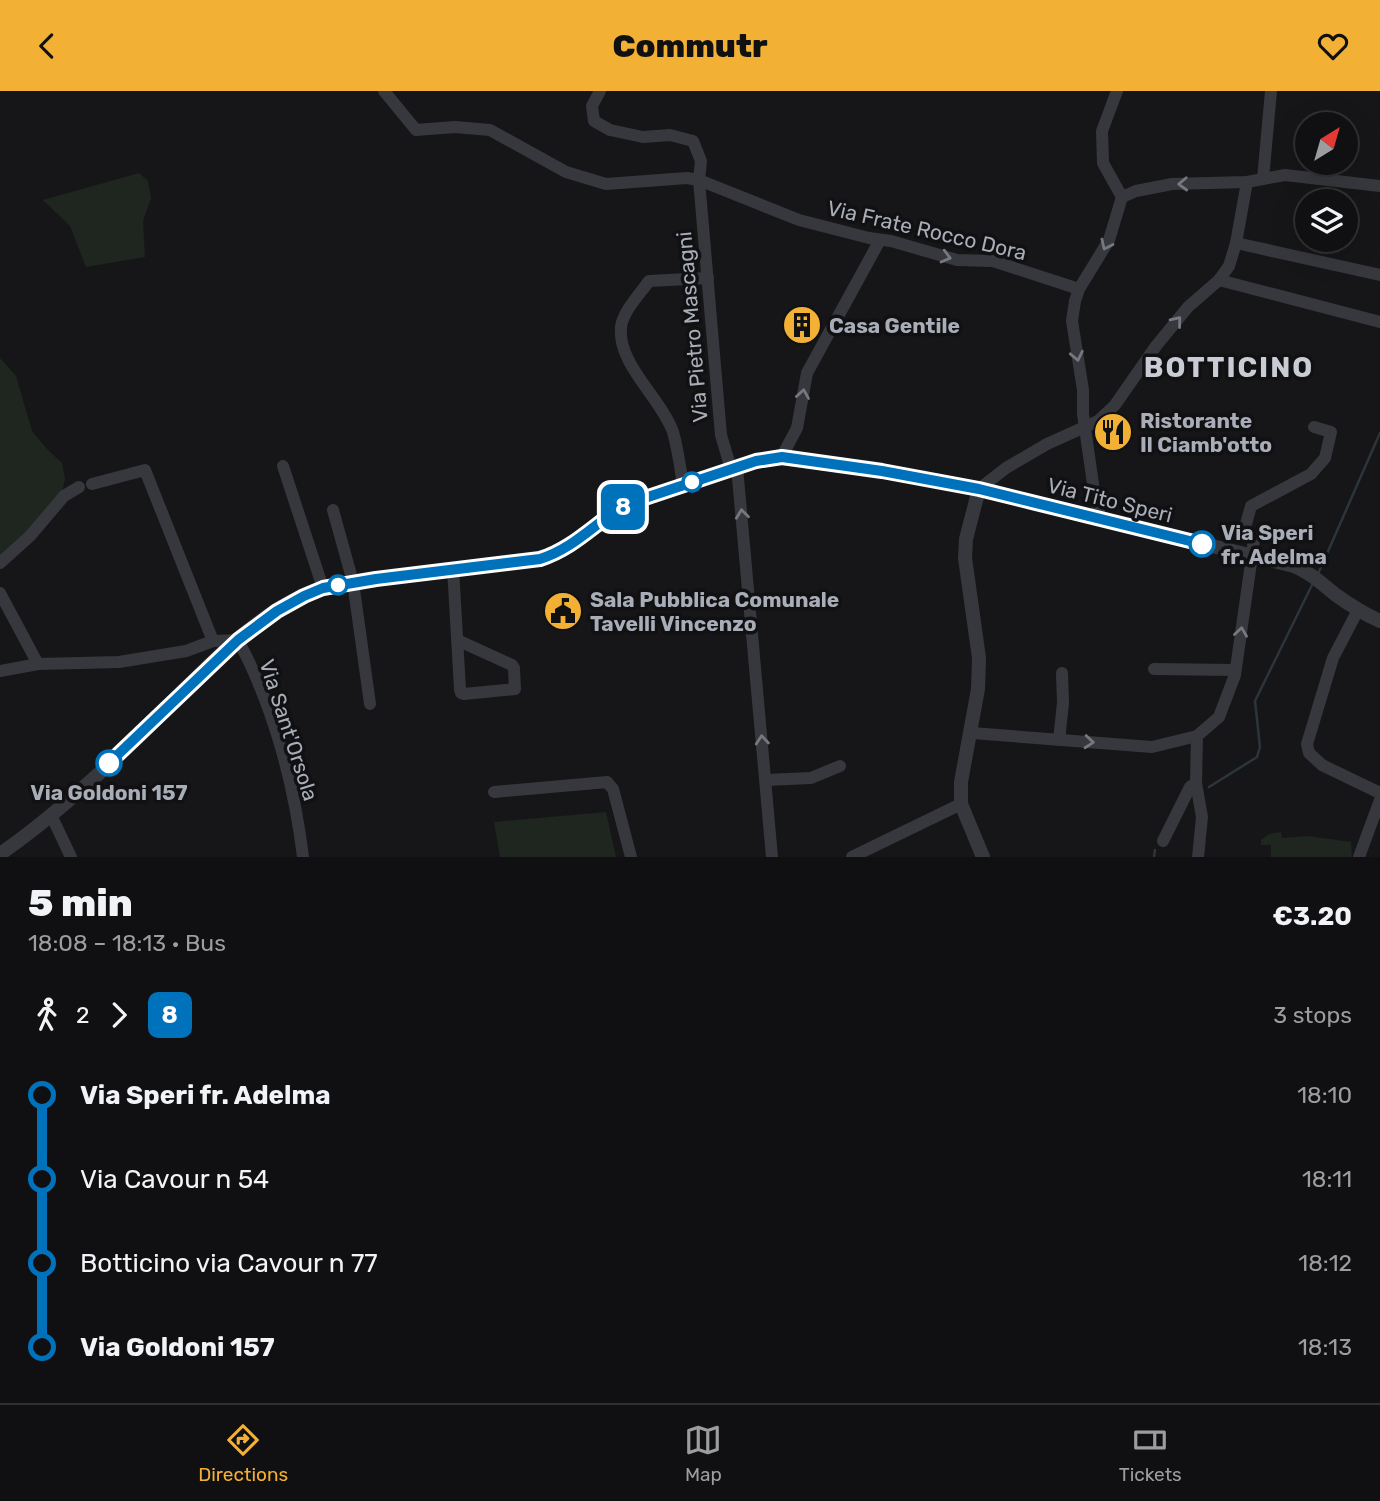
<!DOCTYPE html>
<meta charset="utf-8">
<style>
body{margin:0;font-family:Rubik,sans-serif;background:#1e1e20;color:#f1f3f6;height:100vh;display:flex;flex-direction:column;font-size:26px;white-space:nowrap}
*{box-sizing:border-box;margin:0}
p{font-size:23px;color:#9c9d9f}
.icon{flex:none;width:38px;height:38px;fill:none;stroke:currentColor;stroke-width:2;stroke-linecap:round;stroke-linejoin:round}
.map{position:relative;height:766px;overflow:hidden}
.side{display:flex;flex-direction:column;background:#101012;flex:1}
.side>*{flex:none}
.badge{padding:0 14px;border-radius:10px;font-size:24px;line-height:46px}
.needle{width:46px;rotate:37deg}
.buttons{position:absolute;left:1295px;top:21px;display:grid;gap:14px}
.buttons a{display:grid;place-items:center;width:63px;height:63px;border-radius:50%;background:#101012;box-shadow:0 7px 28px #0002,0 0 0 2px #303032;font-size:35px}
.map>.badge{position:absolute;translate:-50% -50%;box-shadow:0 0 0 4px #fff}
.legs{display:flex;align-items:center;gap:10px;height:77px;padding:0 28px;font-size:23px}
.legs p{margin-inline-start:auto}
.headline{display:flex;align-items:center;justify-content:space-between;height:119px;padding:0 28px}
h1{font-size:38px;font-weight:800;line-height:52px}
ul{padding:0 28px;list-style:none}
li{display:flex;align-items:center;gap:24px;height:84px;font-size:26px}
li i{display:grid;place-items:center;width:10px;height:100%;margin:0 9px;background:currentColor}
li i::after{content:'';width:18px;height:18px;margin:-9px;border:5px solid;border-radius:50%;background:#101012}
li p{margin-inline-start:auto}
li:first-child i{background:linear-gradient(#0000 50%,currentColor 0)}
li:last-child i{background:linear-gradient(currentColor 50%,#0000 0)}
header{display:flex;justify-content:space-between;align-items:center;height:91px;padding:0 28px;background:#f2b134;color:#111;font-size:32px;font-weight:800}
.dock{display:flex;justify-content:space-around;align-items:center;height:98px;border-top:2px solid #303032;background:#101012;font-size:19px;color:#9c9d9f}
.dock a{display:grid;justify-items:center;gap:4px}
.dock .current{color:#f2b134}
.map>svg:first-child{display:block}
.green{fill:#1e261f}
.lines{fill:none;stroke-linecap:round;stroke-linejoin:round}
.stream{stroke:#2c353c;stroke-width:2.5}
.minor{stroke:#37383d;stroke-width:12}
.tertiary{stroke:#37383d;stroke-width:14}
.oneway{stroke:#757881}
.line-1-casing{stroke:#fff;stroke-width:16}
.line-1{stroke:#0072bc;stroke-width:10}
.stop-1-dot{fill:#fff;stroke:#0072bc;stroke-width:3.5}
.labels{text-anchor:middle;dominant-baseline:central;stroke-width:7;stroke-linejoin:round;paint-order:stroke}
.street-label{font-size:21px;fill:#a8adb8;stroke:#111113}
.poi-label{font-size:21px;font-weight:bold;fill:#a8adb8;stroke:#111113;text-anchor:start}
.stop-label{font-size:21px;font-weight:bold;fill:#a8adb8;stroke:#111113;text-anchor:start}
.district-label{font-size:28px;font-weight:bold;letter-spacing:2px;fill:#c9ccd4;stroke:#111113}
</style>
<header><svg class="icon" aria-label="back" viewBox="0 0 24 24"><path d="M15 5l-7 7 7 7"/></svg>Commutr<svg class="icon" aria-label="heart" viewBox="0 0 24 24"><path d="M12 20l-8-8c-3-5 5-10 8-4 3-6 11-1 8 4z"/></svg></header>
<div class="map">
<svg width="1380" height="766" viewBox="0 0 1380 766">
<rect width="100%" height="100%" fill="#161618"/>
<g class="green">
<path d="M 139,82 L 148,90 L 151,107 L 143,130 L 145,166 L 86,176 L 70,135 L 43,109 Z"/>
<path d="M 0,267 L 16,285 L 32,340 L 47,358 L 62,372 L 65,388 L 62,402 L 26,443 L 0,466 Z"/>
<path d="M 606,721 L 616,766 L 500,766 L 494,731 Z"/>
<path d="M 1281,741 L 1282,747 L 1308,745 L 1351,751 L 1352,766 L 1271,766 L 1271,754 L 1261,754 L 1261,749 L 1269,743 Z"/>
</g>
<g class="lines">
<g class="stream">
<path d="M 1318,483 L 1380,342"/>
<path d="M 1209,696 L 1257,666 L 1260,656 L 1255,610 L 1313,492"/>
<path d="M 1154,766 L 1155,759"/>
</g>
<g class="minor">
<path d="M 384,0 L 416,39 L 455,36 L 490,39 L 566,81 L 606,93 L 687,87 L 699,89 L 799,129 L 869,147 L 891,150 L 957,169 L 993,170 L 1079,198"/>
<path d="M 600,0 L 592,15 L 594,30 L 610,39 L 643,46 L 670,44 L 693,50 L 701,70 L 699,89 L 721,344 L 731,378"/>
<path d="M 1117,0 L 1102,40 L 1103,72 L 1122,106"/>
<path d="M 1263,88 L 1271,0"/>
<path d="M 1122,106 L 1136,100 L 1172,93 L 1247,91 L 1285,84 L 1380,95"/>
<path d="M 1236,152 L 1380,184"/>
<path d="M 1219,189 L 1380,231"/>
<path d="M 781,367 L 797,337 L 807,282 L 880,149"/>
<path d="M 283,375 L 323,497"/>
<path d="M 737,376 L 772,766"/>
<path d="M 92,393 L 145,379 L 213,550"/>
<path d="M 683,394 C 680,376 678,358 673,341 C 661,307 617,273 621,236 C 623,220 640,203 649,190 L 708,187"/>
<path d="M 979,398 L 1006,377 L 1047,353 L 1098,330 L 1115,314 L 1156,255 L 1188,216 L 1219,189 L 1229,175 L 1236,152 L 1247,91"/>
<path d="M 333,419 L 353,491 L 370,613"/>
<path d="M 1101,428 L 1095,407 L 1083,323 L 1083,299 L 1072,230 L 1075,210 L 1079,198 L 1109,149 L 1122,106"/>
<path d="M 0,472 L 30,445 L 64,405 L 79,396"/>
<path d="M 453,477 L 460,598 L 461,602 L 464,603 L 515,598 L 514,577 L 512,574 L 457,549"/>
<path d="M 0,502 L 38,573"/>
<path d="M 1358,519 L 1333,567 L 1307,653 L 1309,662 L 1322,674 L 1380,702"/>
<path d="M 1154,578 L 1235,579"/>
<path d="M 0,580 L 38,573 L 119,571 L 186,560 L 213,550 L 238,549 C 273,614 294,692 303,766"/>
<path d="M 972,642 L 1152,656 L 1197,645 L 1219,626 L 1235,584 L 1252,465 L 1254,447 L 1243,444 L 1251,415 L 1311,383 L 1325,367 L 1331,341 L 1314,336"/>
<path d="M 1197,645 L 1196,692 L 1202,726 L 1198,766"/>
<path d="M 1059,649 L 1063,612 L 1062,582"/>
<path d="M 766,689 L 811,687 L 840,675"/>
<path d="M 494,701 L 607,691 L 613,698 L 631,766"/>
<path d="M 51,724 L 71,766"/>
<path d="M 1163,750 L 1190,696 L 1196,692"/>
<path d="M 852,766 L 961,713"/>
<path d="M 1359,766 L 1380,709"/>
</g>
<g class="tertiary">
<path d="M 979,398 L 966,448 L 965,467 L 979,567 L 978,598 L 961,691 L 961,713 L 983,766"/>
<path d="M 0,763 C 48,730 92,690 134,650 C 186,600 251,519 322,497 C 332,494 343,493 353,491 L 540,468 C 575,457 596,430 627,413 L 756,370 L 781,367 L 882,380 L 979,398 L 1294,475 C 1311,482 1322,493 1336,504 C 1350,514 1364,523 1380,530"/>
</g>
</g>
<defs><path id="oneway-chevron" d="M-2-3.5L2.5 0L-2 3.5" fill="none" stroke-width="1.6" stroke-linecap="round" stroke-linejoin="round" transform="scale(1.75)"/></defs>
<g class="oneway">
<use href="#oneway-chevron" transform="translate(1183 93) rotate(178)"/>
<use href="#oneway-chevron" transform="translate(1106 154) rotate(115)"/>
<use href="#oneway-chevron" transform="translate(946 166) rotate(15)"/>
<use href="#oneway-chevron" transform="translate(1177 230) rotate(-51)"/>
<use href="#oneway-chevron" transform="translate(1077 265) rotate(78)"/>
<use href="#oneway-chevron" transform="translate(803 303) rotate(-81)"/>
<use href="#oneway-chevron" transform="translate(742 423) rotate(-97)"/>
<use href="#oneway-chevron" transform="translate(1241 541) rotate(-82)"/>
<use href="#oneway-chevron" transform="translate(762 649) rotate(-95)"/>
<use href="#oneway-chevron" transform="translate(1089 651) rotate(5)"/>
</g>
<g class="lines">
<defs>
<path id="line-1" d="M 109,672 L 238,549 L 277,520 L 304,505 L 323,497 L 376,488 L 540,468 C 575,457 597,430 627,413 L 756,370 L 782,366 L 882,380 L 979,398 L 1202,453"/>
</defs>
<use href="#line-1" class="line-1-casing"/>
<use href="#line-1" class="line-1"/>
</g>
<defs>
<symbol id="building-disc" viewBox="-11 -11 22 22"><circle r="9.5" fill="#f2b134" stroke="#111113"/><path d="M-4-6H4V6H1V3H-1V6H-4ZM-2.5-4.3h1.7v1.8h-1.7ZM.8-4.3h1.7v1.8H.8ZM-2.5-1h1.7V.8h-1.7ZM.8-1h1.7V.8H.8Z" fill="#111"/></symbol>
<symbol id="restaurant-disc" viewBox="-11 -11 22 22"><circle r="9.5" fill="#f2b134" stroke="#111113"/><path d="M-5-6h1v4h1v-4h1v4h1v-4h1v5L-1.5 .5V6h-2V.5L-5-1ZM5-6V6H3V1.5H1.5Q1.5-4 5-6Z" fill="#111"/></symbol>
<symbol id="civic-disc" viewBox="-11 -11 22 22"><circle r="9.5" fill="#f2b134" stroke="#111113"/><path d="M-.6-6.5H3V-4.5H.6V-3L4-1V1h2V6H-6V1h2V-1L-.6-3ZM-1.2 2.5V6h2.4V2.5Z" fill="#111"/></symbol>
</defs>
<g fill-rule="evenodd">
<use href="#building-disc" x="780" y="212" width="44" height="44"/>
<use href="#restaurant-disc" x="1091" y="319" width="44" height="44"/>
<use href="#civic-disc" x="541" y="498" width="44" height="44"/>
</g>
<g class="stop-1-dot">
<circle cx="692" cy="391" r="9"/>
<circle cx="1202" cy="453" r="12"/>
<circle cx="338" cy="494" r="9"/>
<circle cx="109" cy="672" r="12"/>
</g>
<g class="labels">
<g class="street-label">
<text transform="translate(927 139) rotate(13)">Via Frate Rocco Dora</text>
<text transform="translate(692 236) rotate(-95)">Via Pietro Mascagni</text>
<text transform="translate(1110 409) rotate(14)">Via Tito Speri</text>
<text transform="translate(289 639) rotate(72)">Via Sant'Orsola</text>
</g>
<g class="poi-label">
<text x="829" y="234">Casa Gentile</text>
<text x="1140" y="329">Ristorante<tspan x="1140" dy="24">Il Ciamb'otto</tspan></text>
<text x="590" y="508">Sala Pubblica Comunale<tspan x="590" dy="24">Tavelli Vincenzo</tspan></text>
</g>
<g class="stop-label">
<text x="1221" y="441">Via Speri<tspan x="1221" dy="24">fr. Adelma</tspan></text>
<text x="109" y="701" text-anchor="middle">Via Goldoni 157</text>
</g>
<g class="district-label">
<text x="1229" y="276">BOTTICINO</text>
</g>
</g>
</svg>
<div class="buttons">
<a><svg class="needle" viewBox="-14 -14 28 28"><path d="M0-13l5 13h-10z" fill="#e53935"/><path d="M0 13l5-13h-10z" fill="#9c9d9f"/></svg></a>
<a><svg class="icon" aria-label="layers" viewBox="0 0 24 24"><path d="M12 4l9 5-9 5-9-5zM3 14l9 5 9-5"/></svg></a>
</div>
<b class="badge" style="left:623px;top:416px;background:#0072bc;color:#fff">8</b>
</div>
<section class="side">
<div class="headline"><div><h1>5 min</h1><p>18:08 – 18:13 · Bus</p></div><b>€3.20</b></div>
<div class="legs"><svg class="icon" aria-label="walk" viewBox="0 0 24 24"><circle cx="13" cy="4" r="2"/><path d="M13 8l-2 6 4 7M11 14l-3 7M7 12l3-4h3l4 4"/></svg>2<svg class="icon" aria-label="forward" viewBox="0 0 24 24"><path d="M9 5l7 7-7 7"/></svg><b class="badge" style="background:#0072bc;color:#fff">8</b><p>3 stops</p></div>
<ul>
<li><i style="color:#0072bc"></i><b>Via Speri fr. Adelma</b><p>18:10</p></li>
<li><i style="color:#0072bc"></i><span>Via Cavour n 54</span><p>18:11</p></li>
<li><i style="color:#0072bc"></i><span>Botticino via Cavour n 77</span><p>18:12</p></li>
<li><i style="color:#0072bc"></i><b>Via Goldoni 157</b><p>18:13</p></li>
</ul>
</section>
<nav class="dock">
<a class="current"><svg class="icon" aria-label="directions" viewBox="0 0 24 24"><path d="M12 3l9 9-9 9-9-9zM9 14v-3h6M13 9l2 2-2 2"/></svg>Directions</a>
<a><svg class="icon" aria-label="map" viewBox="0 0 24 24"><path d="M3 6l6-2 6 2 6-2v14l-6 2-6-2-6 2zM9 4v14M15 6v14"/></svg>Map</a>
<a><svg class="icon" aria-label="tickets" viewBox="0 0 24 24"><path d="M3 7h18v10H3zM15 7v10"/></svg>Tickets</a>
</nav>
